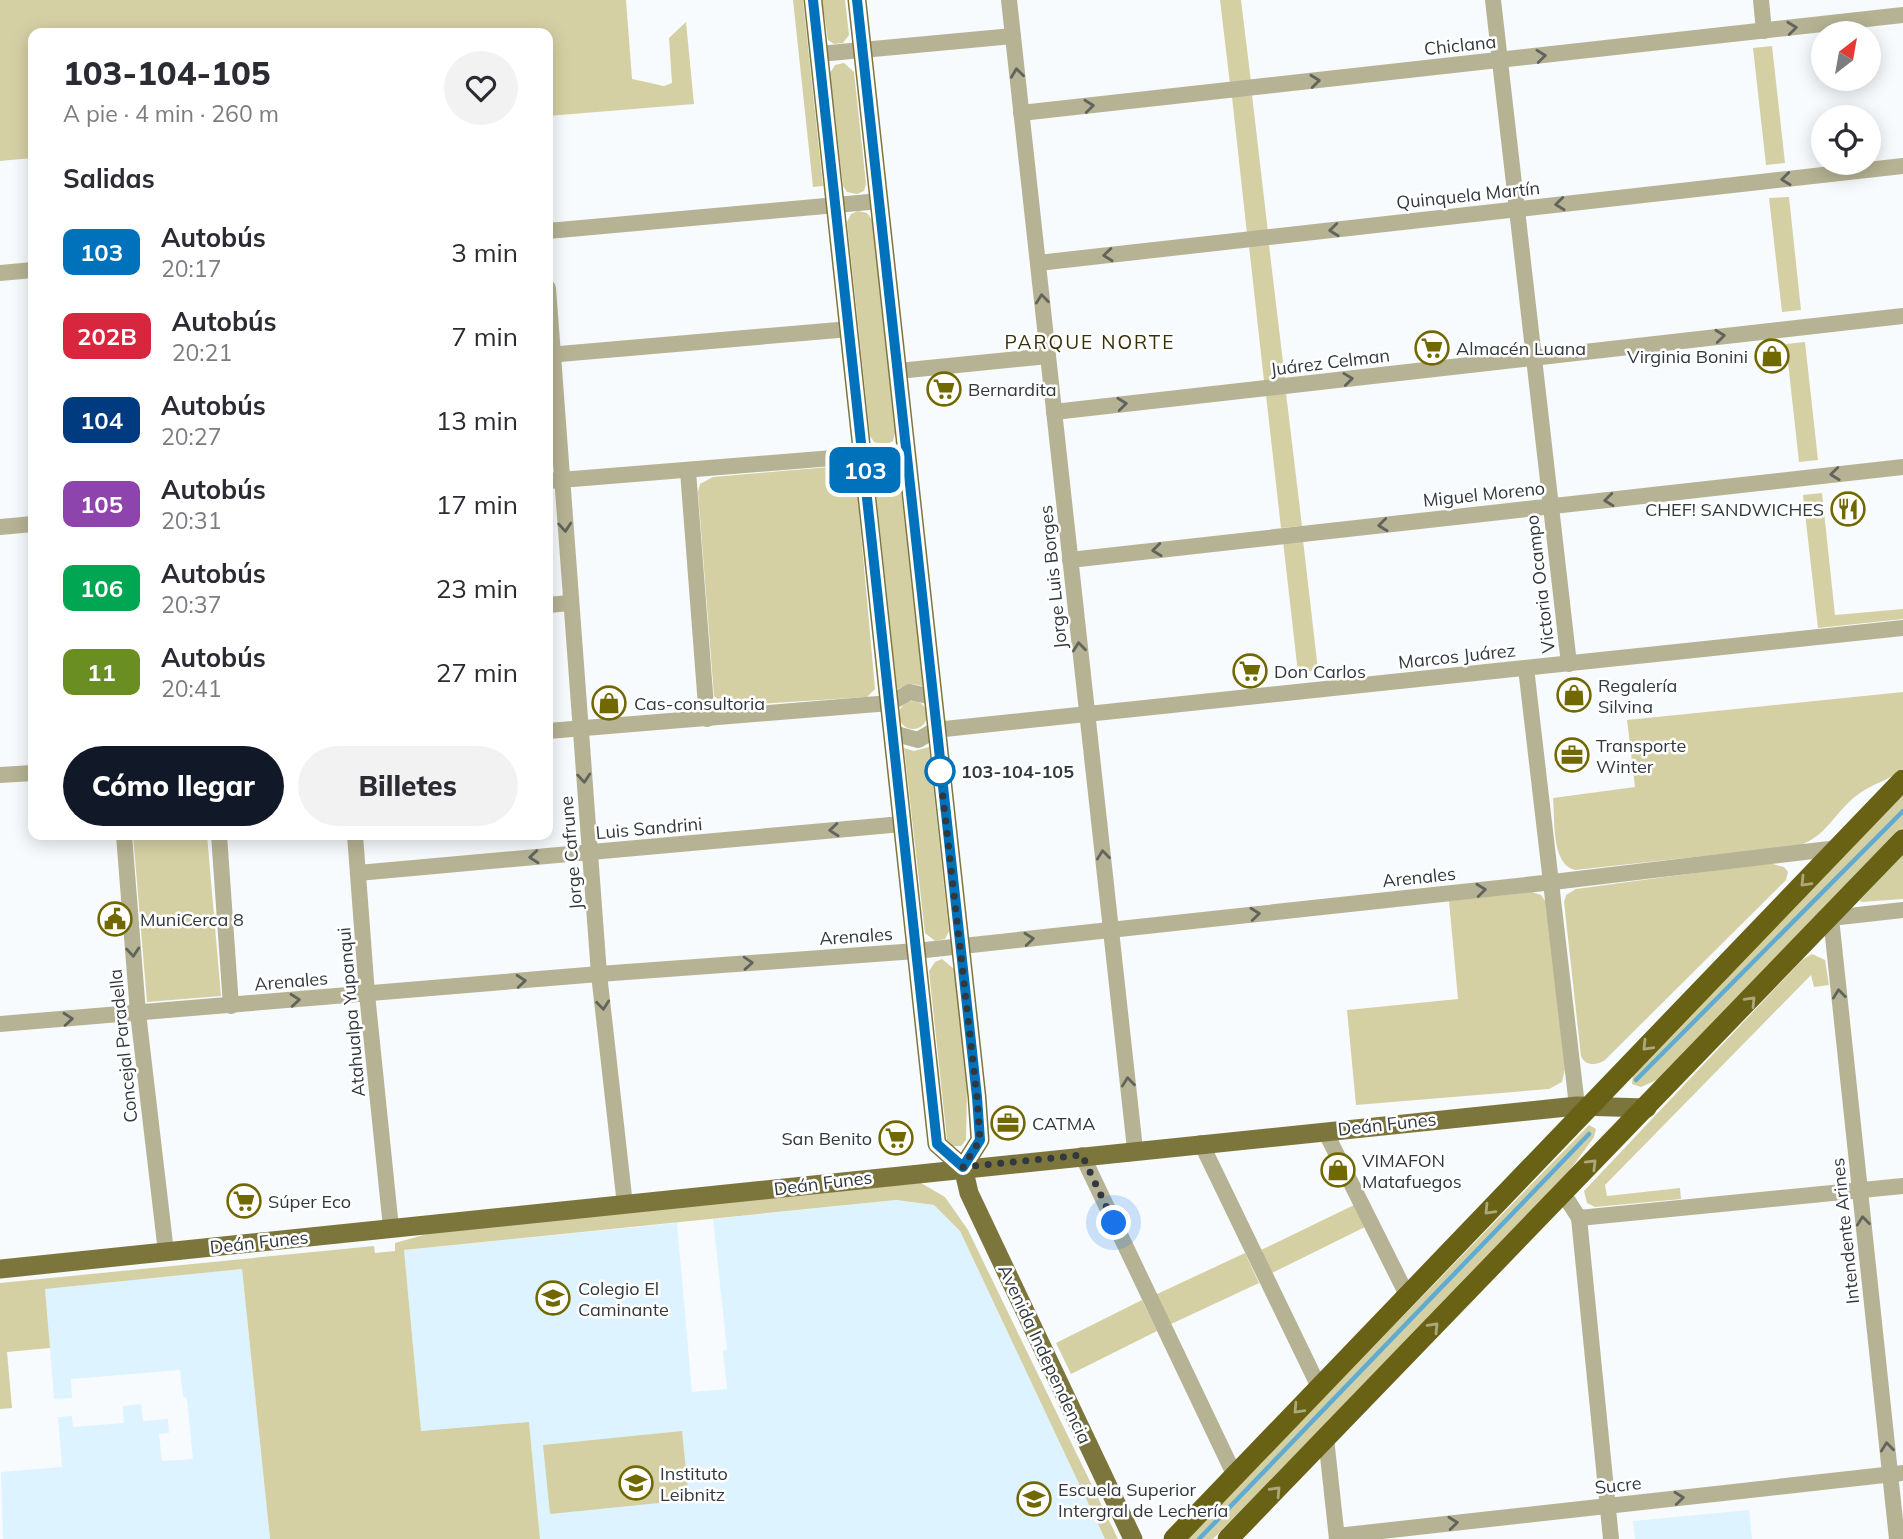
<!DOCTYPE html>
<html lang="es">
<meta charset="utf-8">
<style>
body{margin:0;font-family:Mulish,sans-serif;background:#f2f2f3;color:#2b2b33;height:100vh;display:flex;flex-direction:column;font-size:26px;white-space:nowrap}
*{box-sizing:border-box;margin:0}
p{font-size:23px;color:#7c7c81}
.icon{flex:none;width:38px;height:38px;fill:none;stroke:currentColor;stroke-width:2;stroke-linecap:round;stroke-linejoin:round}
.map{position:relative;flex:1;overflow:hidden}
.details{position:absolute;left:28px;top:28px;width:525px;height:812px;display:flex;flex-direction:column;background:#fff;border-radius:14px;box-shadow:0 4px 18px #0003}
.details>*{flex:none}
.badge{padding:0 14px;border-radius:10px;font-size:24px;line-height:46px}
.needle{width:46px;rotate:31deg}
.buttons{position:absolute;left:1811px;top:21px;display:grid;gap:14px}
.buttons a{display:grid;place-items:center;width:70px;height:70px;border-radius:50%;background:#fff;box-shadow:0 4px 18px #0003;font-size:35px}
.you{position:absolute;width:35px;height:35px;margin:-18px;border:5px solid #fff;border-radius:50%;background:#1a73e8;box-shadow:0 0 0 10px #1a73e833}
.map>.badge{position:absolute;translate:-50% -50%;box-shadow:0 0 0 4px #fff}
h2{padding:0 35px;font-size:26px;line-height:63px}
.round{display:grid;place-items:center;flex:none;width:74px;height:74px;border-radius:37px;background:#f2f2f3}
.summary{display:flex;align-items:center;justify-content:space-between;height:119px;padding:0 35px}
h1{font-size:33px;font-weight:800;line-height:52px}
.button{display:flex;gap:14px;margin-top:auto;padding:14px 35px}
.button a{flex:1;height:80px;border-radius:42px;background:#111827;color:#fff;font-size:28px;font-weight:800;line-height:80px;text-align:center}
.button a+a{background:#f2f2f3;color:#2b2b33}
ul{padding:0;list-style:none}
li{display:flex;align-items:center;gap:21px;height:84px;padding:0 35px}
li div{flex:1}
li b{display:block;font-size:26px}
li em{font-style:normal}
li .badge{min-width:77px;font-weight:700;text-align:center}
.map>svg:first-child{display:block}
.built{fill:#ddf3ff}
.green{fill:#d5d0a4}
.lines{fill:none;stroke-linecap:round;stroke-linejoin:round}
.stream{stroke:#60abd2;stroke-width:4.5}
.minor{stroke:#b6b394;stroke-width:16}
.major{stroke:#7d763c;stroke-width:19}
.highway{stroke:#696114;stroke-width:21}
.oneway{stroke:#60645c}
.oneway2{stroke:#aca87e}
.line-casing{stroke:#fff;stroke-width:16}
.line{stroke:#0072bc;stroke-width:10}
.walk{stroke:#32393e;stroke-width:7;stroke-dasharray:0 12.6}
.stop-dot{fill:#fff;stroke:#0072bc;stroke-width:3.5}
.labels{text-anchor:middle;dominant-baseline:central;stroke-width:5;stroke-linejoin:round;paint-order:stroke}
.street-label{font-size:18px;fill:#32393e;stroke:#fff}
.poi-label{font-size:18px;fill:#32393e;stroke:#fff;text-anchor:start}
.stop-label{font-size:18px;font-weight:bold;fill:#32393e;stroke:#fff;text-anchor:start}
.neighbourhood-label{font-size:19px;letter-spacing:2px;fill:#363106;stroke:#fff}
</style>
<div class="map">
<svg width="1903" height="1539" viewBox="0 0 1903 1539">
<rect width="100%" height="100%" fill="#f7fbfd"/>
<g class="built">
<path d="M 896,1200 L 934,1205 L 960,1231 L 1105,1539 L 540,1539 L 529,1423 L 421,1432 L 404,1250 L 677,1223 L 692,1392 L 727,1389 L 723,1351 L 727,1350 L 713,1219 Z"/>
<path d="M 242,1269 L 270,1539 L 3,1539 L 1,1472 L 62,1467 L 58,1417 L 72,1416 L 73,1427 L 124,1423 L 123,1406 L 141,1404 L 143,1421 L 168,1419 L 169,1433 L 159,1434 L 162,1461 L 193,1459 L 187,1399 L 183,1396 L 180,1370 L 71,1379 L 72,1398 L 54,1399 L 45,1289 Z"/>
<path d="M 1749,1510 L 1752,1539 L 1635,1539 L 1633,1521 Z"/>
</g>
<g class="green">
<path d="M 0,0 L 626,0 L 632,79 L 664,86 L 672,83 L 669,38 L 686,22 L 694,104 L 548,116 L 548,33 L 33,33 L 33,158 L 0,161 Z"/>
<path d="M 793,0 L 803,0 L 823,186 L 813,187 Z"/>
<path d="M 822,0 L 845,0 L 849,35 L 843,43 L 834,44 L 828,40 Z"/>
<path d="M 1220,0 L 1241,0 L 1251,82 L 1230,84 Z"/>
<path d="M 1772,46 L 1785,163 L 1766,165 L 1753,48 Z"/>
<path d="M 844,63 L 854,72 L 866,184 L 864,191 L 857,194 L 847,192 L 843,186 L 830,73 L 835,65 Z"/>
<path d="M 1252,95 L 1268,232 L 1247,234 L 1232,97 Z"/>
<path d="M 1789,197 L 1801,310 L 1782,312 L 1769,198 Z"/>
<path d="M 858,211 L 867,213 L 872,220 L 895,433 L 893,441 L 884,446 L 874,442 L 870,436 L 847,222 L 851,214 Z"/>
<path d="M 1269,245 L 1285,379 L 1264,381 L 1249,246 Z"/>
<path d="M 1805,342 L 1818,460 L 1799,462 L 1786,344 Z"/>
<path d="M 1286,393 L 1302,526 L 1281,528 L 1266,395 Z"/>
<path d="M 886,463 L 896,467 L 899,472 L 923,686 L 912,684 L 897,689 L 874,473 L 880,464 Z"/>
<path d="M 841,466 L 848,467 L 856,478 L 875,689 L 867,697 L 725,706 L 714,696 L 698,492 L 700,484 L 713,477 Z"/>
<path d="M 1822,493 L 1835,615 L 1903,609 L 1903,619 L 1818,628 L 1803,495 Z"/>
<path d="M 1303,540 L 1318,670 L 1298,673 L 1283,541 Z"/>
<path d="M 1903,692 L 1903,768 C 1891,780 1874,783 1860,793 C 1836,809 1827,838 1797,846 L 1575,870 C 1551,865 1555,819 1553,798 L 1635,787 L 1627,720 Z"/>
<circle cx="913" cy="715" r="14"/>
<path d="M 929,747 L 949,931 L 945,939 L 935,941 L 925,933 L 904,748 L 914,751 Z"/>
<path d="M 1903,795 L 1903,830 L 1659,1079 L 1641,1087 L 1632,1084 L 1633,1074 Z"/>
<path d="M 133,835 L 207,835 L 221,996 L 147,1002 Z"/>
<path d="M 1903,854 L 1903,899 L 1861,902 L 1860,900 Z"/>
<path d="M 1769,863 L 1784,867 L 1788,872 L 1786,880 L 1605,1060 C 1596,1066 1585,1066 1581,1056 L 1564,902 L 1566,895 L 1576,889 Z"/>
<path d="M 1532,892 L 1541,895 L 1546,902 L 1565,1069 L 1562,1082 L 1549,1089 L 1356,1105 L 1347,1010 L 1458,999 L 1449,901 Z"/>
<path d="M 1812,954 L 1825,960 L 1829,985 L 1814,987 L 1811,975 L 1605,1185 L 1607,1196 L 1680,1188 L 1681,1199 L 1595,1207 L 1587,1203 L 1584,1191 L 1802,960 Z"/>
<path d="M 942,959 L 954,969 L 967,1090 L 966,1140 L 961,1146 L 952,1146 L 947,1140 L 929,971 L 935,962 Z"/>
<path d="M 1589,1125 L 1596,1129 L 1594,1137 L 1557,1188 L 1213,1539 L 1186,1539 Z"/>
<path d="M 921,1183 L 945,1197 L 968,1230 L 1118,1539 L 1105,1539 L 960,1231 L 934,1205 L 896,1200 L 404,1250 L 421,1431 L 529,1422 L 540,1539 L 270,1539 L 242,1269 L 45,1289 L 50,1348 L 7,1352 L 12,1408 L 0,1409 L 0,1283 L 374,1246 L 375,1253 L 395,1251 L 395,1243 L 445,1229 Z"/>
<path d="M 1354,1205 L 1365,1227 L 1272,1273 L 1261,1250 Z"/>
<path d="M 1245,1253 L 1259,1283 L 1169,1325 L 1155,1295 Z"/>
<path d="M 1142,1300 L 1157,1331 L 1071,1374 L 1056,1343 Z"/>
<path d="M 682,1431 L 689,1500 L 550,1514 L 543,1445 Z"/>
</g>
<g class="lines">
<g class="stream">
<path d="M 1636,1080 L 1903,811"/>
<path d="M 1199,1539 L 1589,1134"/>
</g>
<g class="minor">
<path d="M 1009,0 L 1135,1149"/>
<path d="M 1493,0 L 1569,664"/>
<path d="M 1761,0 L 1764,31"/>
<path d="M 819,54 L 1013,36"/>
<path d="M 1021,113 L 1903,15"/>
<path d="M 548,231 L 880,201"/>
<path d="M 1038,263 L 1903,166"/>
<path d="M 0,273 L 33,270"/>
<path d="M 548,288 L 599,974 L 625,1205"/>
<path d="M 548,355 L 850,329"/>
<path d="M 898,371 L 1048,356"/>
<path d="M 1054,412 L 1903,316"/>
<path d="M 688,471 L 707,719"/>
<path d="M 548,481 L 906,452"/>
<path d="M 0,527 L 33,524"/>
<path d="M 1070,560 L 1903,467"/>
<path d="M 548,605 L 570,603"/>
<path d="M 1526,668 L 1577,1106"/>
<path d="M 548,731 L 890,703 L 910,692 L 932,697"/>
<path d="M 893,733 L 918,740 L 935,730 L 1903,628"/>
<path d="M 0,775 L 33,773"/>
<path d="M 124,835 L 138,1013 L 166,1252"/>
<path d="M 219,835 L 231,1006"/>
<path d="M 355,835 L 367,994 L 391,1228"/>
<path d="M 358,873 L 902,824"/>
<path d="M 0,1024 L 599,974 L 916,951 L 1553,882 L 1838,848"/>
<path d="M 1325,1131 L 1407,1295"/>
<path d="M 1201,1143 L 1319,1387"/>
<path d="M 1082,1155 L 1235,1476"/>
<path d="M 1563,1193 L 1579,1218 L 1611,1539"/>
<path d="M 1579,1218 L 1903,1186"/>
<path d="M 1326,1438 L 1337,1539"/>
<path d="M 1337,1536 L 1903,1473"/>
<path d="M 1897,1539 L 1831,918 L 1903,910"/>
</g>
<g class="major">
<path d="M 813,0 L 937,1144 L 963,1167 L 969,1193 L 1133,1539"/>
<path d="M 857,0 L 977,1097 L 980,1140 L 963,1167"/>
<path d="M 0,1269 L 1577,1106 L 1647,1108"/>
</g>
<g class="highway">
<path d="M 1174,1539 L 1903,780"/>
<path d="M 1228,1539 L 1903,840"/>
</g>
</g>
<defs><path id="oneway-chevron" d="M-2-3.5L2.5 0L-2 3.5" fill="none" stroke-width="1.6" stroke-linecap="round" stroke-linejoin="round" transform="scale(1.75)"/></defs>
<g class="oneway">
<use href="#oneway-chevron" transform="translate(1792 28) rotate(-6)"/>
<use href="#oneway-chevron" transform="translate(1541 56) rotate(-6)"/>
<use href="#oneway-chevron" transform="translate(1017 73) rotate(-97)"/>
<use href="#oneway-chevron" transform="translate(1315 81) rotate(-6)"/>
<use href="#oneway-chevron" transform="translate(1089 106) rotate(-6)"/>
<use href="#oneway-chevron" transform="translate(1786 179) rotate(174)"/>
<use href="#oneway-chevron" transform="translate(1560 204) rotate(174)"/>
<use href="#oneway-chevron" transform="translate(1334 230) rotate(174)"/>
<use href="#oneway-chevron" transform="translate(1108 255) rotate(174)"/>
<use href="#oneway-chevron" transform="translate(1042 299) rotate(-96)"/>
<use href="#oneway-chevron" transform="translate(1720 336) rotate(-6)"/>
<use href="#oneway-chevron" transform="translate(1348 379) rotate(-7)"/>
<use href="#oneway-chevron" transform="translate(1122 404) rotate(-6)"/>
<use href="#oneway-chevron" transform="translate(1835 474) rotate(174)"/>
<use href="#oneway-chevron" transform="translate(1609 500) rotate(174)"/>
<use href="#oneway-chevron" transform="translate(1383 525) rotate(174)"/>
<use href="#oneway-chevron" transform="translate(565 527) rotate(86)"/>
<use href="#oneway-chevron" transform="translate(1157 550) rotate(174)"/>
<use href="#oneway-chevron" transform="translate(1079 647) rotate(-96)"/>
<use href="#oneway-chevron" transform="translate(584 778) rotate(85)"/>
<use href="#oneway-chevron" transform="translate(834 830) rotate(175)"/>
<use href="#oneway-chevron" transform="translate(1103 855) rotate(-96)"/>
<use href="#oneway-chevron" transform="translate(534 857) rotate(175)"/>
<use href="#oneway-chevron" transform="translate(1481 890) rotate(-6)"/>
<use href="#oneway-chevron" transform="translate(1255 914) rotate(-6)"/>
<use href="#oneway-chevron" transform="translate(1029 939) rotate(-6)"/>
<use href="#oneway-chevron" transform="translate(133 952) rotate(85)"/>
<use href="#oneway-chevron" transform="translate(748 963) rotate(-4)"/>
<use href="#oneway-chevron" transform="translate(521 981) rotate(-5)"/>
<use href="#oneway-chevron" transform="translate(1839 994) rotate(-96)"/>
<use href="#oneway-chevron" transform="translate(295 1000) rotate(-5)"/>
<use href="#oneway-chevron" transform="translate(603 1005) rotate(84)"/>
<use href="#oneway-chevron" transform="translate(68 1019) rotate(-5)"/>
<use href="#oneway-chevron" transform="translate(1128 1082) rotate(-96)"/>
<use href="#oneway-chevron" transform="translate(1863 1221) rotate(-96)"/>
<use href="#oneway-chevron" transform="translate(1887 1447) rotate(-96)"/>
<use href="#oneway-chevron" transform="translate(1679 1498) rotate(-6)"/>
<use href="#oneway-chevron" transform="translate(1453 1523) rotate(-6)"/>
</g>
<g class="oneway2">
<use href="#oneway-chevron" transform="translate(1805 882) rotate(134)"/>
<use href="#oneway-chevron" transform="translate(1751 1001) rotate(-46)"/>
<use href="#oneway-chevron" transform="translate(1647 1046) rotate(134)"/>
<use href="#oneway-chevron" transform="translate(1592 1164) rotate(-45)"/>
<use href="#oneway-chevron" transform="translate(1489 1210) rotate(134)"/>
<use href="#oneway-chevron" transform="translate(1434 1327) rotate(-46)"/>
<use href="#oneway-chevron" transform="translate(1298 1409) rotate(133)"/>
<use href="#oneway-chevron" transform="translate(1276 1491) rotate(-47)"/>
</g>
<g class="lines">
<defs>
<path id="line" d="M 813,0 L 937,1144 L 963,1167 L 980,1140 L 977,1097 L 857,0"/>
</defs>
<use href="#line" class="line-casing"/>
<use href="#line" class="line"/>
<path class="walk" d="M 940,771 L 977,1097 L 980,1140 L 963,1167 L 1082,1155 L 1114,1223"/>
</g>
<defs>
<symbol id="supermarket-ring" viewBox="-11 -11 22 22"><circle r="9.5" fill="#fff" stroke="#726800" stroke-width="1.5"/><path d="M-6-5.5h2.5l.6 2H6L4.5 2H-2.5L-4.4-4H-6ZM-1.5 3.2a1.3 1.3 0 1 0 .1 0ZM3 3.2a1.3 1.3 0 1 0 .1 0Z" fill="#726800"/></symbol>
<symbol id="shop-ring" viewBox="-11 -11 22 22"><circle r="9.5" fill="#fff" stroke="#726800" stroke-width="1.5"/><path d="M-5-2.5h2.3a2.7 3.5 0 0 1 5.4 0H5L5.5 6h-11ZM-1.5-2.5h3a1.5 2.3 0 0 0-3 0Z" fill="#726800"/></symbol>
<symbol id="restaurant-ring" viewBox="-11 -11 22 22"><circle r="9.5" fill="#fff" stroke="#726800" stroke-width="1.5"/><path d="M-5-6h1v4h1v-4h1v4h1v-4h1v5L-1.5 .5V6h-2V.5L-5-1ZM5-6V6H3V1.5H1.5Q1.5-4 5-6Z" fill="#726800"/></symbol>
<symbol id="office-ring" viewBox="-11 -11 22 22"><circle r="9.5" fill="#fff" stroke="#726800" stroke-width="1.5"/><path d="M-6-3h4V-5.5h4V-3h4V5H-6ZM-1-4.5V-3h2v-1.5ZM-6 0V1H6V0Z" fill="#726800"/></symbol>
<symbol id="civic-ring" viewBox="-11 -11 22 22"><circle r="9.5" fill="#fff" stroke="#726800" stroke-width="1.5"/><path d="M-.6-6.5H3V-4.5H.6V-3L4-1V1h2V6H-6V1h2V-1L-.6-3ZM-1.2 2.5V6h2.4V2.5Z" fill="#726800"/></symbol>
<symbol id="school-ring" viewBox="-11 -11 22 22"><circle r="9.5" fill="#fff" stroke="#726800" stroke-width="1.5"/><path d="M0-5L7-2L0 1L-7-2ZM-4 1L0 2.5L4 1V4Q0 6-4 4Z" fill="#726800"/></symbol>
<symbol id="university-ring" viewBox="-11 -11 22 22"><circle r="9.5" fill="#fff" stroke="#726800" stroke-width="1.5"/><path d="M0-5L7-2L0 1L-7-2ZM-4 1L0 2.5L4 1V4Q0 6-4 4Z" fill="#726800"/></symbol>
</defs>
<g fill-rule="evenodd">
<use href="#supermarket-ring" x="1413" y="329" width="38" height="38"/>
<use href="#shop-ring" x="1753" y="337" width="38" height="38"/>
<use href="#supermarket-ring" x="925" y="370" width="38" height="38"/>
<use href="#restaurant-ring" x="1829" y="490" width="38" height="38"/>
<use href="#supermarket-ring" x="1231" y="652" width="38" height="38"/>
<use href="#shop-ring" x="1555" y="676" width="38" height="38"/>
<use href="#shop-ring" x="590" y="684" width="38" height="38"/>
<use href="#office-ring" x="1553" y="736" width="38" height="38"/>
<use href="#civic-ring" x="96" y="900" width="38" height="38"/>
<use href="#office-ring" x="989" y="1104" width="38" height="38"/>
<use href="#supermarket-ring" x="877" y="1119" width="38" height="38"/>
<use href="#shop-ring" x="1319" y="1151" width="38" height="38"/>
<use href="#supermarket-ring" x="225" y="1182" width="38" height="38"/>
<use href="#school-ring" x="534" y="1279" width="38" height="38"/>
<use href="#university-ring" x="617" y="1464" width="38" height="38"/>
<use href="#school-ring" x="1015" y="1480" width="38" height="38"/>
</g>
<circle class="stop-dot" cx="940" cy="771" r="14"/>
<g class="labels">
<g class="street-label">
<text transform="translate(1460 45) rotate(-6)">Chiclana</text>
<text transform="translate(1468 195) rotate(-6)">Quinquela Martín</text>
<text transform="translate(1330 362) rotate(-7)">Juárez Celman</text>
<text transform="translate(1484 494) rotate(-6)">Miguel Moreno</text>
<text transform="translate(1053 577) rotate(-96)">Jorge Luis Borges</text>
<text transform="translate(1540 584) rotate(-97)">Victoria Ocampo</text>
<text transform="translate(1457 656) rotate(-6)">Marcos Juárez</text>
<text transform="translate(649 828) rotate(-5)">Luis Sandrini</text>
<text transform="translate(571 853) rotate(-95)">Jorge Cafrune</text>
<text transform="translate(1419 877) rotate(-6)">Arenales</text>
<text transform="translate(856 936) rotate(-4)">Arenales</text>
<text transform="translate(291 981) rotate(-5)">Arenales</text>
<text transform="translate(351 1012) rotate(-95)">Atahualpa Yupanqui</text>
<text transform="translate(123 1046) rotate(-96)">Concejal Paradella</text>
<text transform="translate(1387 1124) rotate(-6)">Deán Funes</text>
<text transform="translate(823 1183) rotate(-7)">Deán Funes</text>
<text transform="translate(1845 1231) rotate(-96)">Intendente Arines</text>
<text transform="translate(259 1242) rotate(-6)">Deán Funes</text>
<text transform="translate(1045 1354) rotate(65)">Avenida Independencia</text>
<text transform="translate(1618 1485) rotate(-6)">Sucre</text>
</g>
<g class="poi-label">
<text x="1456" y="348">Almacén Luana</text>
<text x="1748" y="356" text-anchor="end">Virginia Bonini</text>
<text x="968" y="389">Bernardita</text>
<text x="1824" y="509" text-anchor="end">CHEF! SANDWICHES</text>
<text x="1274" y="671">Don Carlos</text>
<text x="1598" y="685">Regalería<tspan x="1598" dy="21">Silvina</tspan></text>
<text x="634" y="703">Cas-consultoria</text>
<text x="1596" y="745">Transporte<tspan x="1596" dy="21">Winter</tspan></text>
<text x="140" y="919">MuniCerca 8</text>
<text x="1032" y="1123">CATMA</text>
<text x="872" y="1138" text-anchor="end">San Benito</text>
<text x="1362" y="1160">VIMAFON<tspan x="1362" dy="21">Matafuegos</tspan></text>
<text x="268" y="1201">Súper Eco</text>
<text x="578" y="1288">Colegio El<tspan x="578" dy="21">Caminante</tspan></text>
<text x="660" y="1473">Instituto<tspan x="660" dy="21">Leibnitz</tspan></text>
<text x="1058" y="1489">Escuela Superior<tspan x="1058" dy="21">Intergral de Lechería</tspan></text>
</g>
<g class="stop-label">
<text x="961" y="771">103-104-105</text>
</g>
<g class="neighbourhood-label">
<text x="1090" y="342">PARQUE NORTE</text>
</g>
</g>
</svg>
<div class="buttons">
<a><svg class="needle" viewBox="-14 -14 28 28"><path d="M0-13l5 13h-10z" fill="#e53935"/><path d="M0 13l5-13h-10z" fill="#7c7c81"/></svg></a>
<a><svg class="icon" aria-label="locate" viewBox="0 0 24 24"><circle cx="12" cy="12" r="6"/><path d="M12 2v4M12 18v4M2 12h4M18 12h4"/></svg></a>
</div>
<div class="you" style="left:1114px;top:1223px"></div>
<b class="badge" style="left:865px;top:470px;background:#0072bc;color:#fff">103</b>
<section class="details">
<div class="summary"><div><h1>103-104-105</h1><p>A pie · 4 min · 260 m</p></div><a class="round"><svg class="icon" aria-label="heart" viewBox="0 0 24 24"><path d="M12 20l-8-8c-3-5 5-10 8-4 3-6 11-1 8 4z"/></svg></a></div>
<h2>Salidas</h2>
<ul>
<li><span class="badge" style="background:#0072bc;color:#fff">103</span><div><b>Autobús</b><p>20:17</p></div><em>3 min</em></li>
<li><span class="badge" style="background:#d7263d;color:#fff">202B</span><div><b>Autobús</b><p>20:21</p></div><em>7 min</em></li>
<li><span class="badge" style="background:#003b80;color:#fff">104</span><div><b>Autobús</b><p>20:27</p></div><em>13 min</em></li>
<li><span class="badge" style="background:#8e44ad;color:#fff">105</span><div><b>Autobús</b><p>20:31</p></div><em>17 min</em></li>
<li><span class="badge" style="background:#00a651;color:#fff">106</span><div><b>Autobús</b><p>20:37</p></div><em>23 min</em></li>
<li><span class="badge" style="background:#6b8e23;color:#fff">11</span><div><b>Autobús</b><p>20:41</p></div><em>27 min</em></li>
</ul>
<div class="button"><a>Cómo llegar</a><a>Billetes</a></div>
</section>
</div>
